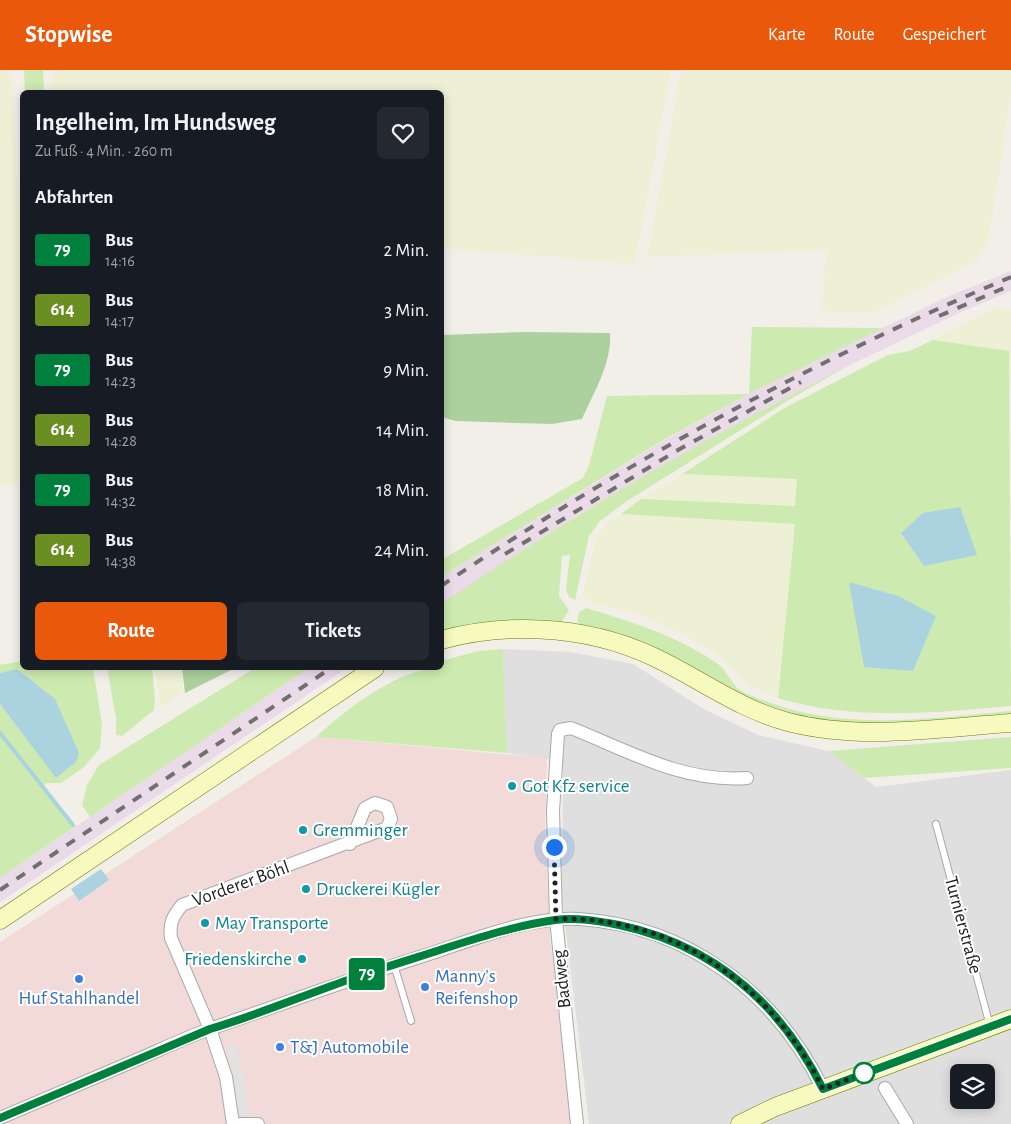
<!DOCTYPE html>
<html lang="de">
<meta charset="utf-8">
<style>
body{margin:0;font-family:"Alegreya Sans",sans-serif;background:#242831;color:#f1f3f6;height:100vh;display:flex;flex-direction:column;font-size:19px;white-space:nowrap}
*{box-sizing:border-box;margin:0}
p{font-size:16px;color:#9ea1a6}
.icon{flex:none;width:28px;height:28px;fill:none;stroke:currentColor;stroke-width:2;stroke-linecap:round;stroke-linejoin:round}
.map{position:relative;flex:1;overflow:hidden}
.sheet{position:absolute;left:20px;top:20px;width:424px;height:580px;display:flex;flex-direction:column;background:#171b24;border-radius:8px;box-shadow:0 2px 12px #0003}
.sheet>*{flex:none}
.badge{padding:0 10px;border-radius:4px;font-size:18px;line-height:32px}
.fabs{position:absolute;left:950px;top:994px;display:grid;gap:10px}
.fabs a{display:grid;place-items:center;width:45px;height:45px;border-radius:8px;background:#171b24;box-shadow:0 2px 12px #0003;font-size:25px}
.you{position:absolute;width:25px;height:25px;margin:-12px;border:4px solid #fff;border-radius:50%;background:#1a73e8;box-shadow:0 0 0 8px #1a73e833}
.map>.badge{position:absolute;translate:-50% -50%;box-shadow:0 0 0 2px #fff}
h2{padding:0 15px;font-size:19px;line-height:45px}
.round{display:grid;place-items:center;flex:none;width:52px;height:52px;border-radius:8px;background:#242831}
.head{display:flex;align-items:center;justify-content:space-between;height:85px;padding:0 15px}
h1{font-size:24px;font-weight:700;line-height:38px}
.action{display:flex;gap:10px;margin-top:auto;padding:10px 15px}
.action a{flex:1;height:58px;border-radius:8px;background:#ea580c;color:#fff;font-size:20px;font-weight:700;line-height:58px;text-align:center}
.action a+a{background:#242831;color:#f1f3f6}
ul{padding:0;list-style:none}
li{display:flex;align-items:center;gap:15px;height:60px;padding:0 15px}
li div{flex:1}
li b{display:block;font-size:19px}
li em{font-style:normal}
li .badge{min-width:55px;font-weight:700;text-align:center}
header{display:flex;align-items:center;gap:30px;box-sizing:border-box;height:70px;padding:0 25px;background:#ea580c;color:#fff}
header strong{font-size:24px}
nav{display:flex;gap:28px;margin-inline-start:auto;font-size:18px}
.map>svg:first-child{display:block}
.residential{fill:#e0dfdf;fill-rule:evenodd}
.commercial{fill:#f2dad9}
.industrial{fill:#ebdbe8}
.farmland{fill:#eef0d5}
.grass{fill:#cdebb0}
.forest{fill:#add19e}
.parking{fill:#e2e2e2}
.water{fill:#aad3df}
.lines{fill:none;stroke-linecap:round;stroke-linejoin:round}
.stream{stroke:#aad3df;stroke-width:4}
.lane-casing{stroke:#a9a9a9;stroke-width:8}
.street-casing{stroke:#a9a9a9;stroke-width:14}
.secondary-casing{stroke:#707d05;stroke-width:19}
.lane{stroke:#fff;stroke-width:6}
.street{stroke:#fff;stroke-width:12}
.secondary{stroke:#f7fabf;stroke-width:18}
.rail{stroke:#707070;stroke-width:4;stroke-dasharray:10 10;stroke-linecap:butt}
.line-casing{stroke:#fff;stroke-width:11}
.line{stroke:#00803d;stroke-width:8}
.walk{stroke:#222;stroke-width:5;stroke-dasharray:0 9}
.culture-dot{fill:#0f9aa8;stroke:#fff;stroke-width:2}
.shop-dot{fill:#3f7fe0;stroke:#fff;stroke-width:2}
.stop-dot{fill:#fff;stroke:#00803d;stroke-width:2.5}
.labels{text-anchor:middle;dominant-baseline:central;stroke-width:4;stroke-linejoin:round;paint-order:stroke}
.culture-label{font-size:19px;fill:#0d838f;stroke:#fff;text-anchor:start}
.street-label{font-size:19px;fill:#222;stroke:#fff}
.shop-label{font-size:19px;fill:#366cbe;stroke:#fff;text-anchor:start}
</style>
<header>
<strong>Stopwise</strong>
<nav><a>Karte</a><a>Route</a><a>Gespeichert</a></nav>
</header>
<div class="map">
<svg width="1011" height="1054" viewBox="0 0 1011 1054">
<rect width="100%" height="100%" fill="#f2efe9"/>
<path class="residential" d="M 503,579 L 571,582 L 633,594 L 702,638 L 758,665 L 829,681 L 876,717 L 1011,700 L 1011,1054 L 589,1054 L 562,828 L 563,691 L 507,683 ZM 959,1002 L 986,1002 L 986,1030 L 959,1030 Z"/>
<path class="commercial" d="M 316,667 L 547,688 L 545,757 L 550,868 L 573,1054 L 0,1054 L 0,872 Z"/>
<g class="industrial">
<path d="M 1011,201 L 1011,221 L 959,243 L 846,297 L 682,385 L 575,447 L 441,534 L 441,507 L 665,370 L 749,324 L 835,281 L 951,225 Z"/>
<path d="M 309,598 L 347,598 L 0,832 L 0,808 Z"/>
</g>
<g class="farmland">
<path d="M 0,0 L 11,0 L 22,183 L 22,412 L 0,417 Z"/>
<path d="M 52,0 L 671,0 L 635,194 L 441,178 L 441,22 L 51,22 Z"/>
<path d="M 681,0 L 1011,0 L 1011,24 L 989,168 L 979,190 L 871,243 L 822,241 L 826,180 L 647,187 Z"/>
<path d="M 996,237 L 1011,240 L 1011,326 L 1009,281 L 933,270 Z"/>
<path d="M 682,404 L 797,409 L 796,436 L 641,429 Z"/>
<path d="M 621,444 L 795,453 L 778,628 L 749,616 L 721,587 L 691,568 L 633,542 L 596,535 L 582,527 L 596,467 L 607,452 Z"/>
<path d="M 155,598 L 180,598 L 183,622 L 161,637 Z"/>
</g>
<g class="grass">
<path d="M 24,0 L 43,0 L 44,22 L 25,22 Z"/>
<path d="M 752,257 L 883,258 L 749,324 L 665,369 L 441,507 L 441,490 L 583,408 L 589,395 L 607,326 L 749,324 Z"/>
<path d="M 933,270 L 1009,281 L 1011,636 C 934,643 853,651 778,628 L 795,454 L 621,444 L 641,429 L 795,436 L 797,409 L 682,404 L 786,337 L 888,285 L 909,281 Z"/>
<path d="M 846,297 L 784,333 L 627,431 L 600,451 L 589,466 L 575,530 L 569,527 L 566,519 L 570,485 L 562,486 L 559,526 L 569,540 L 560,555 L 441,563 L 441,534 C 571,446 706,367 846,297 Z"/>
<path d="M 586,538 C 633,552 678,566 718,594 C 727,601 731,613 740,620 C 749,626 761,629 771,633 C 847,661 932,648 1011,641 L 1011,648 L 873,658 L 794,646 L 720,618 L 701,602 L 671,586 L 580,556 L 577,551 L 579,542 Z"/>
<path d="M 503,579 L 507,683 L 316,667 C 347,639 398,598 441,598 L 441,591 L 478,581 Z"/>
<path d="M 22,591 L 22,598 L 93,598 L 102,654 L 100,678 L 84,697 L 61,713 L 47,713 L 42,717 L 76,756 L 0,808 L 0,634 L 56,707 L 79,683 L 70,666 L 18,599 L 0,603 L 0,595 Z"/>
<path d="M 107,598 L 152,598 L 155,629 L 154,640 L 122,666 L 116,665 L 116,648 Z"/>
<path d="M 255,598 L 309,598 L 90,747 L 82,735 L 87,715 L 99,695 Z"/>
<path d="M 1011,667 L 1011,698 L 864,708 L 829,681 Z"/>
</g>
<g class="forest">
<path d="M 524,262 L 610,263 C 612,293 594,322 582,349 L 552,354 L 456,351 L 441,347 L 441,265 Z"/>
<path d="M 182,598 L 235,598 L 185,623 Z"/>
</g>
<path class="parking" d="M 237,974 L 250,1047 L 240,1047 L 227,976 Z"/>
<g class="water">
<path d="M 960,437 L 977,485 L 924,496 L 901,463 L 923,443 Z"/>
<path d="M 849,512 L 898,526 L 936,546 L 913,601 L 864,597 Z"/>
<path d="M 17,599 L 55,629 L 79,683 L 76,692 L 56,708 L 0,634 L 0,603 Z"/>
<path d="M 101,799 L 109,810 L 79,831 L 71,819 Z"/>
</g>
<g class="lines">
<path class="stream" d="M 0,663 L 73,755"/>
<defs>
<g id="lane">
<path d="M 936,754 L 990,956"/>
<path d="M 394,895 L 411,951"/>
</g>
<g id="street">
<path d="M 885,1018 L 907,1054"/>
<path d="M 0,1048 C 47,1028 94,1008 141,988 C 164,978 187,967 210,959 C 282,934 353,908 426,885 C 472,870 530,846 579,849 C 688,856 775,922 823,1019"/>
<path d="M 233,1054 L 226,1007 L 210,959 L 171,868 C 169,853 173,846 182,835 L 387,758 L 391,749 L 387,737 L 375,733 L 365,738 L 350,774"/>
<path d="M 240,1054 L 258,1054"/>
<path d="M 577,1054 L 556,849 L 553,741 L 558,664 L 560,660 L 571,658 C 629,681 683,713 747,708"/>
</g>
<g id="secondary">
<path d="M 441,570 C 515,550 598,557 666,593 C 707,614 743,640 788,652 C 861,671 938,658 1011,653"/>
<path d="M 0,850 L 375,598"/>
<path d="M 740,1054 L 775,1037 L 1011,949"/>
</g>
</defs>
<use href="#lane" class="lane-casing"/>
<use href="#street" class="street-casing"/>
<use href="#secondary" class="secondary-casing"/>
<use href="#lane" class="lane"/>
<use href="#street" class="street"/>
<use href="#secondary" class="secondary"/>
<g class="rail">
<path d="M 939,246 L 1011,215"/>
<path d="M 505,484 L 678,380 L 801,312"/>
<path d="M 441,516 C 621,395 812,291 1011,207"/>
<path d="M 0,820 L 331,598"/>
</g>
</g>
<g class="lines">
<defs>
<path id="line" d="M 0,1048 L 210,959 C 257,945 302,926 348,910 C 381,898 416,888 449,877 C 484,866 519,855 555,850 C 576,847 598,851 619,855 C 713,875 780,933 823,1019 L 1011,949"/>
</defs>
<use href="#line" class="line-casing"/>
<use href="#line" class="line"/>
<path class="walk" d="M 554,777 L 556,849 C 674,845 772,916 823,1019 L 864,1003"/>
</g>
<g class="culture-dot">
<circle cx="512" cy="716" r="5"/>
<circle cx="303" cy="760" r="5"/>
<circle cx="306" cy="819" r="5"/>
<circle cx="205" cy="853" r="5"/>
<circle cx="302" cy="889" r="5"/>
</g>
<g class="shop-dot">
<circle cx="79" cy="909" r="5"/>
<circle cx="425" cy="917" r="5"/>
<circle cx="280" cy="977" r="5"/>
</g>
<circle class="stop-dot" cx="864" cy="1003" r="10"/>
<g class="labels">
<g class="culture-label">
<text x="522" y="716">Got Kfz service</text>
<text x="313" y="760">Gremminger</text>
<text x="316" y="819">Druckerei Kügler</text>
<text x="215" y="853">May Transporte</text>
<text x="292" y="889" text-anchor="end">Friedenskirche</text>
</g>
<g class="street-label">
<text transform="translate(241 814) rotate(-20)">Vorderer Böhl</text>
<text transform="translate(963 855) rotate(75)">Turnierstraße</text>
<text transform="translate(562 909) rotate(-96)">Badweg</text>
</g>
<g class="shop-label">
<text x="435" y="906">Manny's<tspan x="435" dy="22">Reifenshop</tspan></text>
<text x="79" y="928" text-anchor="middle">Huf Stahlhandel</text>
<text x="290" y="977">T&amp;J Automobile</text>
</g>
</g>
</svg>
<div class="fabs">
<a><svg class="icon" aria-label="layers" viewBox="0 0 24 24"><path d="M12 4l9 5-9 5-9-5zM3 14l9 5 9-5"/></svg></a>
</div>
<div class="you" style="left:554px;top:777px"></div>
<b class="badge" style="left:367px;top:904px;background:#00803d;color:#fff">79</b>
<section class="sheet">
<div class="head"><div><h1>Ingelheim, Im Hundsweg</h1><p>Zu Fuß · 4 Min. · 260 m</p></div><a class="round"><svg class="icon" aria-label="heart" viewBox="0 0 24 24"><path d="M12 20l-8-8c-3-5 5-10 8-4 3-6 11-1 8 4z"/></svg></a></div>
<h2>Abfahrten</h2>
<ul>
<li><span class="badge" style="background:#00803d;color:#fff">79</span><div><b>Bus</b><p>14:16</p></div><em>2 Min.</em></li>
<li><span class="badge" style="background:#6b8e23;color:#fff">614</span><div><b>Bus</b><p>14:17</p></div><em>3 Min.</em></li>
<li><span class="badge" style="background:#00803d;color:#fff">79</span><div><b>Bus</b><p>14:23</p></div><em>9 Min.</em></li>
<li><span class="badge" style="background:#6b8e23;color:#fff">614</span><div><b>Bus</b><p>14:28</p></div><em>14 Min.</em></li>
<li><span class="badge" style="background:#00803d;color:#fff">79</span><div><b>Bus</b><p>14:32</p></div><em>18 Min.</em></li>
<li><span class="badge" style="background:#6b8e23;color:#fff">614</span><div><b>Bus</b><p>14:38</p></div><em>24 Min.</em></li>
</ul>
<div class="action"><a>Route</a><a>Tickets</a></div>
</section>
</div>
